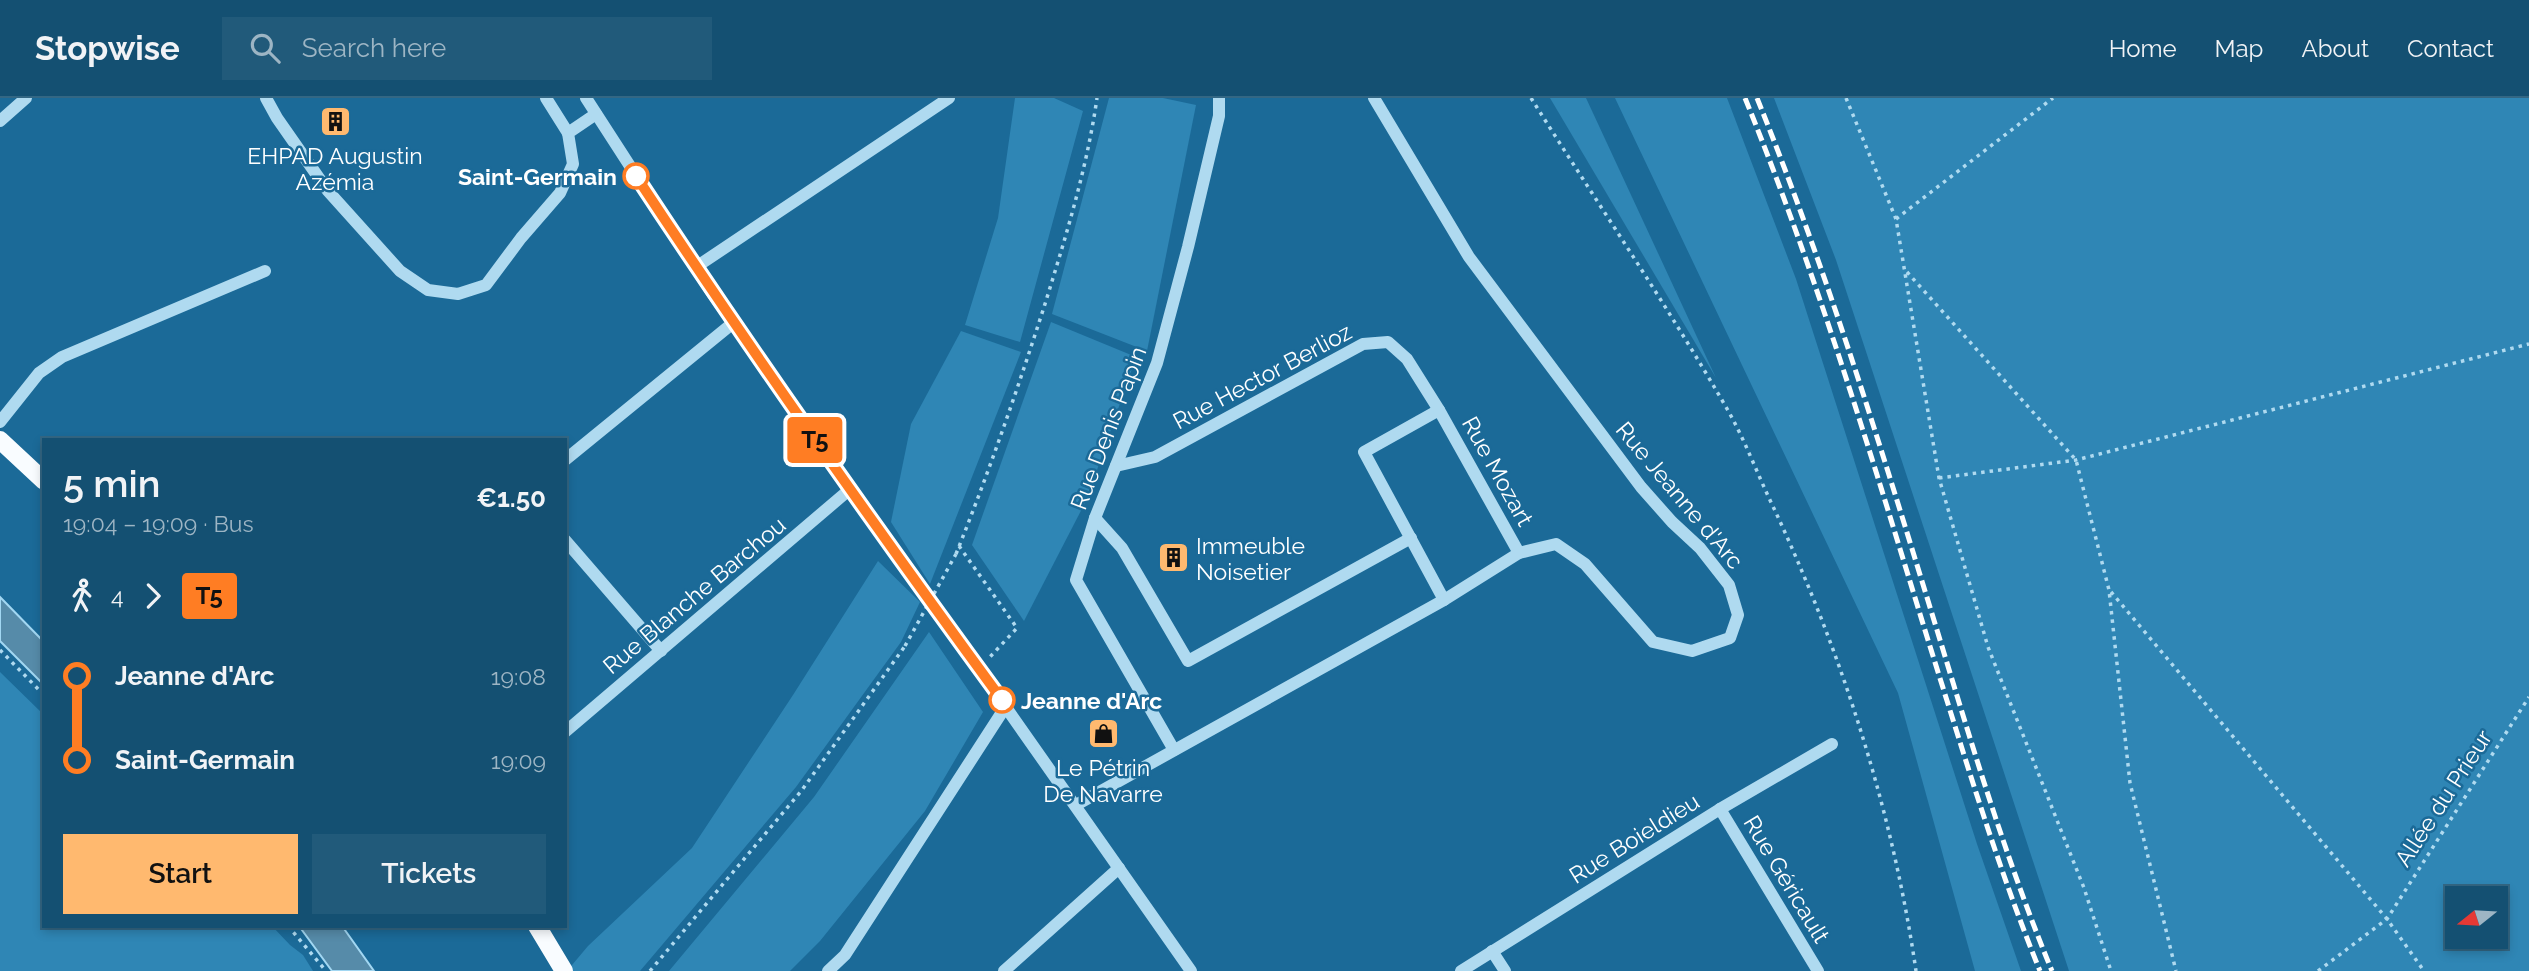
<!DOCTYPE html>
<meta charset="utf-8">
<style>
body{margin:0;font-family:Raleway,sans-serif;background:#215a7a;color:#f1f3f6;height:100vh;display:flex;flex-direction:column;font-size:26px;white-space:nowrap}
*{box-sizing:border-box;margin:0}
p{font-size:23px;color:#9db5c4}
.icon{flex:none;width:38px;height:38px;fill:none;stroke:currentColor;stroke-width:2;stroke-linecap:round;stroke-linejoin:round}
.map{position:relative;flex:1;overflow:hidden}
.side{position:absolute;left:42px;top:340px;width:525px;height:490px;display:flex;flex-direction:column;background:#145072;border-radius:0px;box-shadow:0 4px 10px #0003,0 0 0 2px #336784}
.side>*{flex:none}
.badge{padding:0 14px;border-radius:5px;font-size:24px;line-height:46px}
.needle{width:46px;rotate:252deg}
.fabs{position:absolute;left:2445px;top:788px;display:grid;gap:14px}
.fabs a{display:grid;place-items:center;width:63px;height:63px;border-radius:0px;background:#145072;box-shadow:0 4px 10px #0003,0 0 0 2px #336784;font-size:35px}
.map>.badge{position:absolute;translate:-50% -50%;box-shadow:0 0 0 4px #fff}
.legs{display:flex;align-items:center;gap:10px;height:77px;padding:0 21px;font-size:23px}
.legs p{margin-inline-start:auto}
.summary{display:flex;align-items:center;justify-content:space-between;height:119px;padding:0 21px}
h1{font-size:38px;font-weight:600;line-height:52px}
.primary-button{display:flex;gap:14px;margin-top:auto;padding:14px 21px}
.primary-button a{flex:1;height:80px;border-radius:0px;background:#ffb96f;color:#111;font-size:28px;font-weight:600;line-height:80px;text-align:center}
.primary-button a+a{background:#215a7a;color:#f1f3f6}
ul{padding:0 21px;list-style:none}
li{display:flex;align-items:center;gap:24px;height:84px;font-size:26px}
li i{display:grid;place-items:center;width:10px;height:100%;margin:0 9px;background:currentColor}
li i::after{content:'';width:18px;height:18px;margin:-9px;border:5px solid;border-radius:50%;background:#145072}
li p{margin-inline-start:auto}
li:first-child i{background:linear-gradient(#0000 50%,currentColor 0)}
li:last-child i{background:linear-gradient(currentColor 50%,#0000 0)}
header{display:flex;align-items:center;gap:42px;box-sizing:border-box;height:98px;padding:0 35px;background:#145072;border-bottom:2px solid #336784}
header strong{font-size:33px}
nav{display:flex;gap:38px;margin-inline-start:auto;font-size:24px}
.search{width:490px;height:63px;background:#215a7a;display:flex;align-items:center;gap:18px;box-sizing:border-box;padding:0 24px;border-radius:0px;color:#9db5c4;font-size:26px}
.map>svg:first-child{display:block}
.green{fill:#2f86b5;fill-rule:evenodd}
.water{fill:#568ba9;stroke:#a2d7f2;stroke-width:2}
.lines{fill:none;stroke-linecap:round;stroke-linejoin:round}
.minor-tunnel{stroke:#3d80a7;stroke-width:12;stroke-dasharray:12 6;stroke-linecap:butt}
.path{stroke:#afdaf0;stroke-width:3.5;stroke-dasharray:3.5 5;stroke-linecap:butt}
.minor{stroke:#afdaf0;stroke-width:12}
.major{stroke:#f9fcff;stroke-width:18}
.rail{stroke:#fff;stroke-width:5;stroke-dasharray:12 5;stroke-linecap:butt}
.path-bridge{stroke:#afdaf0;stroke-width:3.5;stroke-dasharray:3.5 5;stroke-linecap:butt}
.line-1-casing{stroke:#fff;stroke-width:16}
.line-1{stroke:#ff7d23;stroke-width:10}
.stop-1-dot{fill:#fff;stroke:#ff7d23;stroke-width:3.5}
.labels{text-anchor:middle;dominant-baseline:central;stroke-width:5;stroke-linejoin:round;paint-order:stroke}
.poi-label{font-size:23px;fill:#fff;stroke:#1b6a98}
.stop-label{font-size:23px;font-weight:bold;fill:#fff;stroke:#1b6a98;text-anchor:end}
.street-label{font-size:23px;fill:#fff;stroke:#1b6a98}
</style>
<header>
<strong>Stopwise</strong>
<div class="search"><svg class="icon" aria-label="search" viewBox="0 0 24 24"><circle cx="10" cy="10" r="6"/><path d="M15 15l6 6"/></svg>Search here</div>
<nav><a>Home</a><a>Map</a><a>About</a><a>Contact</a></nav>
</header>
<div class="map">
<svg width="2529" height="873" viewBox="0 0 2529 873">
<rect width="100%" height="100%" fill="#1b6a98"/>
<g class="green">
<path d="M 1015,0 L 1054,0 L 1083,13 L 1020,244 L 965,227 L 998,120 Z"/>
<path d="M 1109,0 L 1163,0 L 1196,7 L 1147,253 L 1052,216 Z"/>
<path d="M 1550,0 L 1586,0 L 1716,280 Z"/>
<path d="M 1615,0 L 1727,0 L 1796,181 L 1977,746 L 2021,873 L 1975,873 L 1898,595 Z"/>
<path d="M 1774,0 L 2529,0 L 2529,873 L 2069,873 L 1836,162 ZM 2457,800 L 2496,800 L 2496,838 L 2457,838 Z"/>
<path d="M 1051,224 L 1136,259 L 1087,401 L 1024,523 L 972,447 Z"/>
<path d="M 961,233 L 1021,254 L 930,486 L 891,424 L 911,326 Z"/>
<path d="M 878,463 L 920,504 L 901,544 L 796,689 L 640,873 L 567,873 L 588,848 L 692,750 L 793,597 Z"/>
<path d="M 929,534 L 983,614 L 925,713 L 820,843 L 790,873 L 669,873 L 814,699 Z"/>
<path d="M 0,574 L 44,617 L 44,828 L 272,828 L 290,847 L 303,857 L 313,873 L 0,873 Z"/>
</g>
<g class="water">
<path d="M 0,499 L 44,544 L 44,587 L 0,543 Z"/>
<path d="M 299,828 L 342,828 L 374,873 L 332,873 Z"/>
</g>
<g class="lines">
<path class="minor-tunnel" d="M 892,450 L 972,561"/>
<g class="path">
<path d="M 1531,0 C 1596,103 1665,204 1726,309 C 1743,338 1755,370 1769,400 C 1840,549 1892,709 1916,873"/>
<path d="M 1846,0 L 1896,121 L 1939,380 L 1988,549 L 2084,790 L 2111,873"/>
<path d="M 1896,121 L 2053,0"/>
<path d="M 1907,174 L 2076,362 L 2109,492 L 2130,685 L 2176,873"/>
<path d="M 1939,380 L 2076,362 L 2529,246"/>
<path d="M 959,448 L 1017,530 L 989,560"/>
<path d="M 956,456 C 989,374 1018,290 1045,206 C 1066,138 1087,70 1097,0"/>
<path d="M 2111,494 L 2387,821 L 2424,873"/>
<path d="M 0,552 L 44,597"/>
<path d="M 288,828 L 326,873"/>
<path d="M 650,873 L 802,692 L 905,548"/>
<path d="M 2318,873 L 2387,821 L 2529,599"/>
</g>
<g class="minor">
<path d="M 266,0 L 277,20 L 328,93 L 400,173 L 428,192 L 458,196 L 486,187 L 521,140 L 560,95 L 573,66 L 568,35 L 596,16"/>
<path d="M 546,0 L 568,35"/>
<path d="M 586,0 L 712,195 L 892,450"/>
<path d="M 0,23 L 26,0"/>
<path d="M 696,169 L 949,0"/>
<path d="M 1439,312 L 1364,354 L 1444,502"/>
<path d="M 0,324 L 39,275 L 62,259 L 265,173"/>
<path d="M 565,362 L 733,225"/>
<path d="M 1116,368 L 1155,359 L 1363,246 L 1388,244 L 1407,261 L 1439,312 L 1519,455"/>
<path d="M 1095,420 L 1122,450 L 1188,563 L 1411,440"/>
<path d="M 565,442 L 661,553"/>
<path d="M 972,561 L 1191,873"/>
<path d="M 565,634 L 849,392"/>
<path d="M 1174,652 L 1076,482 L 1095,420 L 1157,265 L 1188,149 L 1219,18 L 1219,0"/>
<path d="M 1076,707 L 1444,502 L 1519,455 L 1556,446 L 1585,466 L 1653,544 L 1692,553 L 1730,540 L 1738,517 L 1729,487 L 1700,450 L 1672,424 L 1641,389 L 1469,159 L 1374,0"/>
<path d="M 1720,711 L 1818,873"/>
<path d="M 1492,853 L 1505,873"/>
<path d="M 828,873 L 845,857 L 1006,608"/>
<path d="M 1004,873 L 1119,770"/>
<path d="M 1461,873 L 1720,711 L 1832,646"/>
</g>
<g class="major">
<path d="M 0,342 L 44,383"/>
<path d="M 537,828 L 564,873"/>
</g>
<g class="rail">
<path d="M 1745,0 C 1817,177 1872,360 1928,542 C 1963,653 1996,765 2040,873"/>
<path d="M 1757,0 C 1827,173 1882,353 1937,532 C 1972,647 2006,762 2052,873"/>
</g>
<path class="path-bridge" d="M 905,548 L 956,456"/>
</g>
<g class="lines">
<defs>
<path id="line-1" d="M 636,78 C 753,256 876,430 1002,602"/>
</defs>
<use href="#line-1" class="line-1-casing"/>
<use href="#line-1" class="line-1"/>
</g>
<defs>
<symbol id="building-square" viewBox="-11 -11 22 22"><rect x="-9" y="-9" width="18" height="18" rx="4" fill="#ffb96f" stroke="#1b6a98"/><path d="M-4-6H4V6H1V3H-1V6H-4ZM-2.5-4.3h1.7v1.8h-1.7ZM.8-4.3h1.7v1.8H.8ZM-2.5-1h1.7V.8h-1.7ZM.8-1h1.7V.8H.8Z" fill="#111"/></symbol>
<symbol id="shop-square" viewBox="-11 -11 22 22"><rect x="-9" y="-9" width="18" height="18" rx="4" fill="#ffb96f" stroke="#1b6a98"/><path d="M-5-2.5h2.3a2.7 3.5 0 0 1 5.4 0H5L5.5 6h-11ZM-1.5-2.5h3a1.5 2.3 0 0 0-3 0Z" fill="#111"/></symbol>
</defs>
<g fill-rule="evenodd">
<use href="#building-square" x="318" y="6" width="35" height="35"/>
<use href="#building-square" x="1156" y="442" width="35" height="35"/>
<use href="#shop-square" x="1086" y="618" width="35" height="35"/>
</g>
<g class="stop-1-dot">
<circle cx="636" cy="78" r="12"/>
<circle cx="1002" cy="602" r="12"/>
</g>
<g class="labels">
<g class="poi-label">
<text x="335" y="57">EHPAD Augustin<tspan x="335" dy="26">Azémia</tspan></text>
<text x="1196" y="447" text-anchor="start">Immeuble<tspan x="1196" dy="26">Noisetier</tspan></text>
<text x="1103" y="669">Le Pétrin<tspan x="1103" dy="26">De Navarre</tspan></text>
</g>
<g class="stop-label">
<text x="617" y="78">Saint-Germain</text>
<text x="1021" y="602" text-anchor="start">Jeanne d'Arc</text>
</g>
<g class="street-label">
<text transform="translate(1262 278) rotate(-28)">Rue Hector Berlioz</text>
<text transform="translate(1108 330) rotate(-69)">Rue Denis Papin</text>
<text transform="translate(1498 373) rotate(61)">Rue Mozart</text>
<text transform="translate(1680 397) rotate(50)">Rue Jeanne d'Arc</text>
<text transform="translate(694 497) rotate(-40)">Rue Blanche Barchou</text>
<text transform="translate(2443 700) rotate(-57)">Allée du Prieur</text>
<text transform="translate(1634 740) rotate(-32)">Rue Boieldieu</text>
<text transform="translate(1787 781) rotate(59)">Rue Géricault</text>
</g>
</g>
</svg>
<div class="fabs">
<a><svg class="needle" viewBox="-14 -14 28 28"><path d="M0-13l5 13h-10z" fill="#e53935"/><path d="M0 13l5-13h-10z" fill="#9db5c4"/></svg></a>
</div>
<b class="badge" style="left:815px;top:342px;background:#ff7d23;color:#111">T5</b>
<section class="side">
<div class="summary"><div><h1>5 min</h1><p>19:04 – 19:09 · Bus</p></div><b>€1.50</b></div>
<div class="legs"><svg class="icon" aria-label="walk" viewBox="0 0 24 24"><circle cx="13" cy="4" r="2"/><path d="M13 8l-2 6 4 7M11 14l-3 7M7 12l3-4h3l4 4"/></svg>4<svg class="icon" aria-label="forward" viewBox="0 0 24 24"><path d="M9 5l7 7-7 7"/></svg><b class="badge" style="background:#ff7d23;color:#111">T5</b></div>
<ul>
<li><i style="color:#ff7d23"></i><b>Jeanne d'Arc</b><p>19:08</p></li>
<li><i style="color:#ff7d23"></i><b>Saint-Germain</b><p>19:09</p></li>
</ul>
<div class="primary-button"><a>Start</a><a>Tickets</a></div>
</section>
</div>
